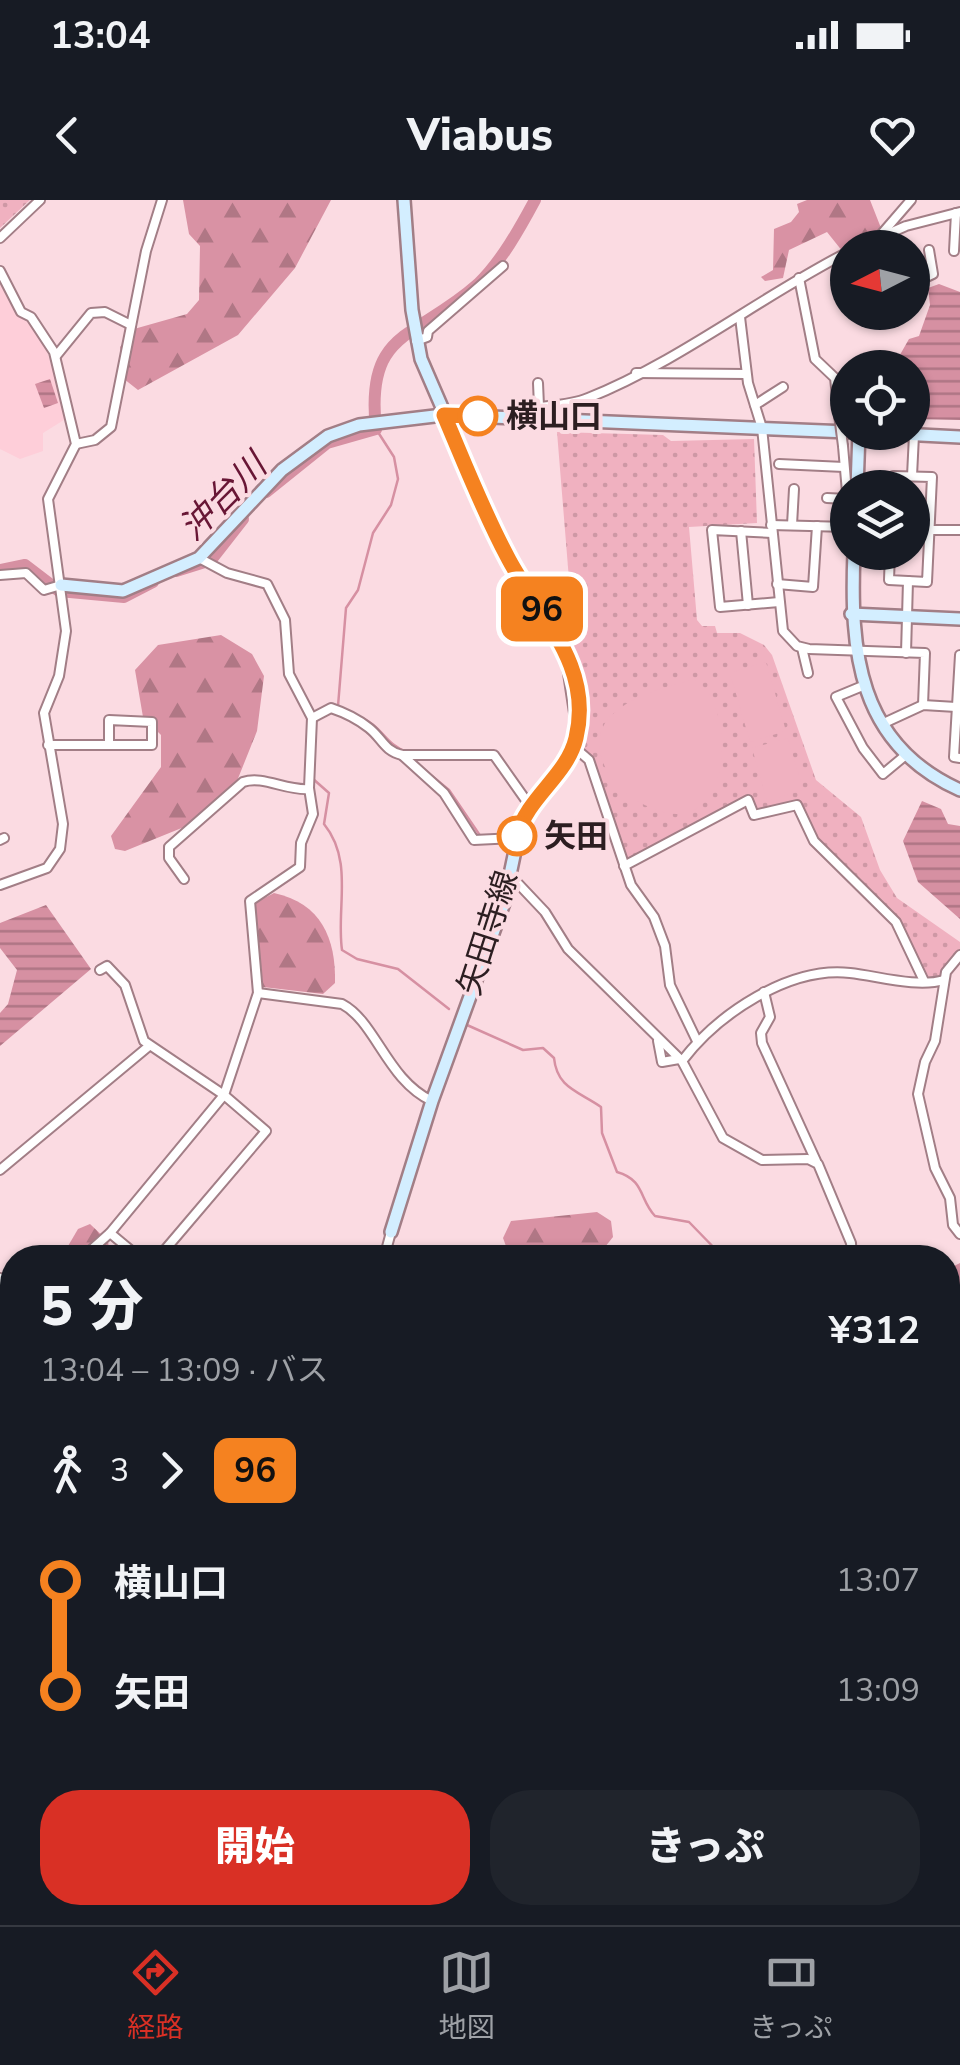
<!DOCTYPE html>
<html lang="ja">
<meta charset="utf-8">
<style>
body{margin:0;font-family:"Nunito Sans","Noto Sans JP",sans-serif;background:#20242c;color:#f1f3f6;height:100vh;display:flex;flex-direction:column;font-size:38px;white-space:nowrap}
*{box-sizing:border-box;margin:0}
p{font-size:32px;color:#9ea1a6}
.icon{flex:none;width:55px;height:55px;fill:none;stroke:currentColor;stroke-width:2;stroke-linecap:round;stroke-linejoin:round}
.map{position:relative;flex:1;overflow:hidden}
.drawer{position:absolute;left:0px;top:1045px;width:960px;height:680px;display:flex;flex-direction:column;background:#171b24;border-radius:40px 40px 0 0;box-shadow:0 2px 8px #0004}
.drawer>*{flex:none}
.badge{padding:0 20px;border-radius:15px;font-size:35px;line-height:65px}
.needle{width:65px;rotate:264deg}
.tools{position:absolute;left:830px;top:30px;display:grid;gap:20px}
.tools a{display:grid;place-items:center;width:100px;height:100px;border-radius:50%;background:#171b24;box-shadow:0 2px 8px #0004;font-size:50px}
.map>.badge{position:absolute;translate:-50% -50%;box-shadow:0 0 0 5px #fff}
.legs{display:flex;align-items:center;gap:15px;height:110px;padding:0 40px;font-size:32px}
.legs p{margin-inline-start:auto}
.overview{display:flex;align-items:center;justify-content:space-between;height:170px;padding:0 40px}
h1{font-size:55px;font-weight:800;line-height:75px}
.cta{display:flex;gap:20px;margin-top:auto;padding:20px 40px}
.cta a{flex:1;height:115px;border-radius:40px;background:#d93025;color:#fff;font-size:40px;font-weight:800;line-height:115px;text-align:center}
.cta a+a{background:#20242c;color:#f1f3f6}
ul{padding:0 40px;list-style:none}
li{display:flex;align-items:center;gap:35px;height:110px;font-size:38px}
li i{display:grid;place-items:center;width:15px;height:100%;margin:0 12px;background:currentColor}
li i::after{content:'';width:25px;height:25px;margin:-12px;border:8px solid;border-radius:50%;background:#171b24}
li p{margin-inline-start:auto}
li:first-child i{background:linear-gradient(#0000 50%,currentColor 0)}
li:last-child i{background:linear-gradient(currentColor 50%,#0000 0)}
.status{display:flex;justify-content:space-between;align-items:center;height:70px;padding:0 50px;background:#171b24;direction:ltr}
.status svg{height:28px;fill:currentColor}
header{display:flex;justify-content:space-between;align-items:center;height:130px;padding:0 40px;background:#171b24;font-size:45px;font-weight:800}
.menu{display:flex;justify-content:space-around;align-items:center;height:140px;border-top:2px solid #363941;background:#171b24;font-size:28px;color:#9ea1a6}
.menu a{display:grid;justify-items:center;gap:5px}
.menu .current{color:#d93025}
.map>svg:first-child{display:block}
.built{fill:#feced9}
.forest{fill:url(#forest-firs)}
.park{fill:url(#park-dots)}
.pitch{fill:#f0b1c0}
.water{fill:url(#water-rules)}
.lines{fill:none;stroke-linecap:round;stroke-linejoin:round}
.stream{stroke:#d690a2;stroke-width:2.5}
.river{stroke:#d690a2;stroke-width:12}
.street-casing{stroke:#a27e86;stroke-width:12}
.secondary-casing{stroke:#a27e86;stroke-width:16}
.street{stroke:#fff;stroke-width:8}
.secondary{stroke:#d3eeff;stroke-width:11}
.street-bridge-casing{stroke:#a27e86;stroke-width:12;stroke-linecap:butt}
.street-bridge{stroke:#fff;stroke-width:8}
.line-1-casing{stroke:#fff;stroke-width:22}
.line-1{stroke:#f58220;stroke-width:15}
.stop-1-dot{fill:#fff;stroke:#f58220;stroke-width:5}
.labels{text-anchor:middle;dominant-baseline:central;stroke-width:8;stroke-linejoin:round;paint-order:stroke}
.stop-label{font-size:32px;font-weight:bold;fill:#2c1e21;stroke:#fbdbe2;text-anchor:start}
.street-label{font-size:32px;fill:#2c1e21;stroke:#fbdbe2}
.water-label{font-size:35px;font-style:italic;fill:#681635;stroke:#fbdbe2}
</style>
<div class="status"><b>13:04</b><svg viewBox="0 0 49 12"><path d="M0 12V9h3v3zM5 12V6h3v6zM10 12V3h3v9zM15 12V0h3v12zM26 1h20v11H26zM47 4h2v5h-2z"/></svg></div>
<header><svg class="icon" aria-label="back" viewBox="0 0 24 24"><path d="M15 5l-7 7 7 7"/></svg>Viabus<svg class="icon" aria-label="heart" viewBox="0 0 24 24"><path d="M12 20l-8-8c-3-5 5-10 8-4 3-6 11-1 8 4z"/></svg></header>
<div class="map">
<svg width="960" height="1725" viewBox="0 0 960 1725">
<defs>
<pattern id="forest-firs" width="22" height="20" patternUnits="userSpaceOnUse" patternTransform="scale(2.5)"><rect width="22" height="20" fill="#d992a4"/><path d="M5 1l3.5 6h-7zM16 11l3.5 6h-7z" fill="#b07785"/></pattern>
<pattern id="park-dots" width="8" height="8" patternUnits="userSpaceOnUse" patternTransform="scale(2.5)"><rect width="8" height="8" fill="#f0b1c0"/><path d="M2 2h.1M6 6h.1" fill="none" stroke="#ce98a5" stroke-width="1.8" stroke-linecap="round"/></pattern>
<pattern id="water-rules" width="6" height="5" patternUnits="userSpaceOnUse" patternTransform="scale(2.5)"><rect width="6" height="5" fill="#d690a2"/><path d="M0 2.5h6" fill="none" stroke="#ae7584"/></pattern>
</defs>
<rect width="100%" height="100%" fill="#fbdbe2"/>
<path class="built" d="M 0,82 L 18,115 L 28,120 L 46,148 L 67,218 L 43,233 L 43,251 L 20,259 L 0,249 Z"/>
<g class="forest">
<path d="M 183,0 L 331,0 L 295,68 L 238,135 L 138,190 L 124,179 L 120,147 L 134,129 L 187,114 L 199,100 L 200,46 L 189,34 Z"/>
<path d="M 807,0 L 870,0 L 881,28 L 843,52 L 827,32 L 789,50 L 783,78 L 765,81 L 761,77 L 773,70 L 774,29 L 791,22 L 799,12 L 797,4 Z"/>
<path d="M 221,435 L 252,454 L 264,476 L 257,531 L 237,581 L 194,623 L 125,651 L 115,649 L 111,636 L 161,567 L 161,535 L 143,517 L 135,470 L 158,445 Z"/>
<path d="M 274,693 C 321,703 336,738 335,783 L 323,794 L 263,787 L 255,703 Z"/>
<path d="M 597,1012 L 611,1021 L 613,1037 L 597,1057 L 510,1057 L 503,1038 L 511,1021 Z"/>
<path d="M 90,1024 L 108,1041 L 110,1057 L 61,1058 L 78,1029 Z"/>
<path d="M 960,1063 L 960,1266 L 948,1244 L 948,1069 Z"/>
<path d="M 948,1356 L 960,1378 L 960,1725 L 0,1725 L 0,1482 L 12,1502 L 12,1712 L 948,1712 Z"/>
</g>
<g class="park">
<path d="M 0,0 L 30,0 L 0,28 Z"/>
<path d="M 557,232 L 663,235 L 671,241 L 754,239 L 757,323 L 689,327 L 697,420 L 702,426 L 715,426 L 717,433 L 740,433 L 764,445 L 772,455 L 816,580 L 861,617 L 880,670 L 897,698 L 960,742 L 960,749 L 938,778 L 930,779 L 894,717 L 810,633 L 796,603 L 755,613 L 747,597 L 625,662 C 621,637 596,562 580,545 C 590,495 574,449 546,408 L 571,404 Z"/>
</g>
<g class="pitch">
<path d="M 766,462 L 786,531 L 750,542 L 730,473 Z"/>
<path d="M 693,480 C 738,494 740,668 631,597 C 605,580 584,538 614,513 C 633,496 669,485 693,480 Z"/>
<path d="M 788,538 L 803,590 L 767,601 L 752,548 Z"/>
</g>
<g class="water">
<path d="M 939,84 L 960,92 L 960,220 L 913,219 L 912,168 L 893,167 L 909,139 L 919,136 L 930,105 L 928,88 Z"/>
<path d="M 50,179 L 58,203 L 44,208 L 35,184 Z"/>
<path d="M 922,601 L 941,609 L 948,624 L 960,626 L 960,719 L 918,682 L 903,641 Z"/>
<path d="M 46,705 L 91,769 L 0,846 L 0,813 L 8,804 L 17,770 L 0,748 L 0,723 Z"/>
</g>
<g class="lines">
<g class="stream">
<path d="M 338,506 L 352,513"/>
<path d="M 320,518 L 338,506 L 346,408 L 358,390 L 373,333 L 391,305 L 398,279 L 394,257 L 376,229"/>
<path d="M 364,519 C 383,528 386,545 407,552"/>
<path d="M 415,562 L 449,590 L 481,637"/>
<path d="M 312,578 L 329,593 L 324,624 C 354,661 336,708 342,750 L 357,759 L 398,769 L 449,809"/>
<path d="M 467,825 L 523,850 L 543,848 L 554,858 C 557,888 578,891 601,907 L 602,933 L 617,972 C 645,980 639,999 655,1016 L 689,1022 L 724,1058"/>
</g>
<g class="river">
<path d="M 266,292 L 327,243 L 376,229 C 365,129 415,140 478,84 C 501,62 520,28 535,0"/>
<path d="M 0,370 L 25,365 L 59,391 L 124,397 L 153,382"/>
<path d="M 176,371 L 211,360 L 243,319"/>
</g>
<defs>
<g id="street">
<path d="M 879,37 L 911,0"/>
<path d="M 0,38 L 40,0"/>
<path d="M 856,48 L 906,26 L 960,12"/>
<path d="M 954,51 L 956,13"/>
<path d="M 0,71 L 21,112 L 31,117 L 54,152 L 76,244 L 48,299 L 66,431 L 59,476 L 44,513 L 63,624 L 60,649 L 47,668 L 0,685"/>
<path d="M 799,78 L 815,159 L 835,178 L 839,215"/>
<path d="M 912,84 L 933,74 L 929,50"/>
<path d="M 740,117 L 748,183 L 762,228 L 783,431 L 797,446 L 809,449 L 925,453 L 923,505"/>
<path d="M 416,141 L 427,137 L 428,131 L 503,66"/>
<path d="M 56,156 L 91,113 L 105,112 L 131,125"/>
<path d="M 636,173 L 746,174"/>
<path d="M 538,183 L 539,206"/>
<path d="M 755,205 L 783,187"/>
<path d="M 514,218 L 520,210 C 542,205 567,207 588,198 C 680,161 760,97 848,52"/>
<path d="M 76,244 L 95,240 L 111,227 L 146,51 L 162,0"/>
<path d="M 843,246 L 848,304"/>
<path d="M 779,264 L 844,267"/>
<path d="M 912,276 L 914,235"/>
<path d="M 827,298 L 847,299"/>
<path d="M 771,325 L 848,327"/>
<path d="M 792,325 L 794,289"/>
<path d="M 929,330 L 960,330"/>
<path d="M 741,331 L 748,405"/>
<path d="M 772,333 L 712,330 L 720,407 L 779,402"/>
<path d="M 890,352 L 889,380 L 927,382 L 932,277 L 893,276 L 893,288"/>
<path d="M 199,358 L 227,373 L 267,384 L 285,420 L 289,474 L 312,518 L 309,588 L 313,614 L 301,643 L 300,667 L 250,701 L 258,793"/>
<path d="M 0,375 L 26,373 L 44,390 L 61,385"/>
<path d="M 777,384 L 813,387 L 817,326"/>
<path d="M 802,448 L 808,473"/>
<path d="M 906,453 L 908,381"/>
<path d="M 960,455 L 954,557 L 960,558"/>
<path d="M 865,485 L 836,497 L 863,548 L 883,574 L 907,554"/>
<path d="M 312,518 L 331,508 C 343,512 359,520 369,528 C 382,538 384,551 402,555 L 494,555 L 530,606"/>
<path d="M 884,523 L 923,505 L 956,507"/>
<path d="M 48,545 L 152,545 L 152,522 L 109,520 L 109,545"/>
<path d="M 574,547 L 589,560 L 631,685 L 654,717 L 665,746 L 670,785 L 697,841"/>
<path d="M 402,555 L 444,593 L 474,640 L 517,638"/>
<path d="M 0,640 L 4,638"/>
<path d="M 624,666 L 748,600 L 754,615 L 797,605 L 814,641 L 896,722 L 924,781"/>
<path d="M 510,675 L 545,712 L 568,749 L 682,861 L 723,938 L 762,960 L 808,959 L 818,964 L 851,1043 L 852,1058"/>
<path d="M 184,679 L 169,658 L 169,647 L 243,582 C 263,575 286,591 309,589"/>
<path d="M 960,755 L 946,772 L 935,841 L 925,862 L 918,894 L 935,968 L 950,998 L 953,1025 L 960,1034"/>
<path d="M 100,770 L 107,766 L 125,785 L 144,841 L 224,895 L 266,931 L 158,1058"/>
<path d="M 764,792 L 770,817 L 761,833 L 762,843 L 816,961"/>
<path d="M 658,841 L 662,862 L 679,859"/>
<path d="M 682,861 C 718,814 789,766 850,773 C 878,776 917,788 944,780"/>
<path d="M 0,970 L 149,846"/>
<path d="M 110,1033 L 140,1058"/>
<path d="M 82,1058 L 110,1033 L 224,895 L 258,793 L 342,804 C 376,822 387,880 432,901"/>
<path d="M 384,1058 L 391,1032"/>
<path d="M 0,1078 L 12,1092"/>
</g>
<g id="secondary">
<path d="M 862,232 L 960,237"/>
<path d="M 857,288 L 859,232"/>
<path d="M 854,352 C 850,450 857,544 960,590"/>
<path d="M 61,385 L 123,391 L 199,358 L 282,270 L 328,236 L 359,225 L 443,215 L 848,232"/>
<path d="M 851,414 L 960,419"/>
<path d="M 391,1032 L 432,901 L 504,703 L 520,627 L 530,606 L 570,556 L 578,526 L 566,447 L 505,353 L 421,159 L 412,110 L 404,0"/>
</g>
</defs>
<use href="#street" class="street-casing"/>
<use href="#secondary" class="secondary-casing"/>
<use href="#street" class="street"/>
<use href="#secondary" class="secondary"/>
<defs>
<path id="street-bridge" d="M 839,215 L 843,246"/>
</defs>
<use href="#street-bridge" class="street-bridge-casing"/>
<use href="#street-bridge" class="street-bridge"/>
</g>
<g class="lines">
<defs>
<path id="line-1" d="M 478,216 L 444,215 C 464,262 483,311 507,356 C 537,415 594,464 576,538 C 567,576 527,597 517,636"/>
</defs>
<use href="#line-1" class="line-1-casing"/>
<use href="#line-1" class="line-1"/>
</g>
<g class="stop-1-dot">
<circle cx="478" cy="216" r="18"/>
<circle cx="517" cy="636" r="18"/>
</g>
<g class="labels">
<g class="stop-label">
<text x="506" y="216">横山口</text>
<text x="544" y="636">矢田</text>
</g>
<g class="street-label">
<text transform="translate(488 733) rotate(-72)">矢田寺線</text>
</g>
<g class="water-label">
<text transform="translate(223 297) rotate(-45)">沖台川</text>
</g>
</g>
</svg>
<div class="tools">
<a><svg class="needle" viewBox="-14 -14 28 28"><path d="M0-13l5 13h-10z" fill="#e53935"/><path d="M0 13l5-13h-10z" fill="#9ea1a6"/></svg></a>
<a><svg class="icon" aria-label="locate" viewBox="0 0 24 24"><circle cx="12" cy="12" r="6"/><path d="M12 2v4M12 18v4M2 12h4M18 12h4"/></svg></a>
<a><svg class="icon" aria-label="layers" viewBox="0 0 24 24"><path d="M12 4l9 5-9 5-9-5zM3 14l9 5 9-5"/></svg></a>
</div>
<b class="badge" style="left:542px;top:409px;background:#f58220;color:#111">96</b>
<section class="drawer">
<div class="overview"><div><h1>5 分</h1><p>13:04 – 13:09 · バス</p></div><b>¥312</b></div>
<div class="legs"><svg class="icon" aria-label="walk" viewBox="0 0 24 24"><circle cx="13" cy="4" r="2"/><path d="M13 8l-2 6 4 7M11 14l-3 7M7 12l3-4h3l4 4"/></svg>3<svg class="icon" aria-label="forward" viewBox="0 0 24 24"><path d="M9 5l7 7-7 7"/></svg><b class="badge" style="background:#f58220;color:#111">96</b></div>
<ul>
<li><i style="color:#f58220"></i><b>横山口</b><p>13:07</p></li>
<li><i style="color:#f58220"></i><b>矢田</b><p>13:09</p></li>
</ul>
<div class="cta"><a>開始</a><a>きっぷ</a></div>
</section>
</div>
<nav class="menu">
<a class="current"><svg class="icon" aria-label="directions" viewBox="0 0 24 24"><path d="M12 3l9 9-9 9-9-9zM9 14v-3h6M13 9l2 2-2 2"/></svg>経路</a>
<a><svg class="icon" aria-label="map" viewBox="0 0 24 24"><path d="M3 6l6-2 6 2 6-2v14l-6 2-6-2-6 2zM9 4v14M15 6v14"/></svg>地図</a>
<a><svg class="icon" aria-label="tickets" viewBox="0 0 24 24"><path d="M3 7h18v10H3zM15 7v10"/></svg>きっぷ</a>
</nav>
